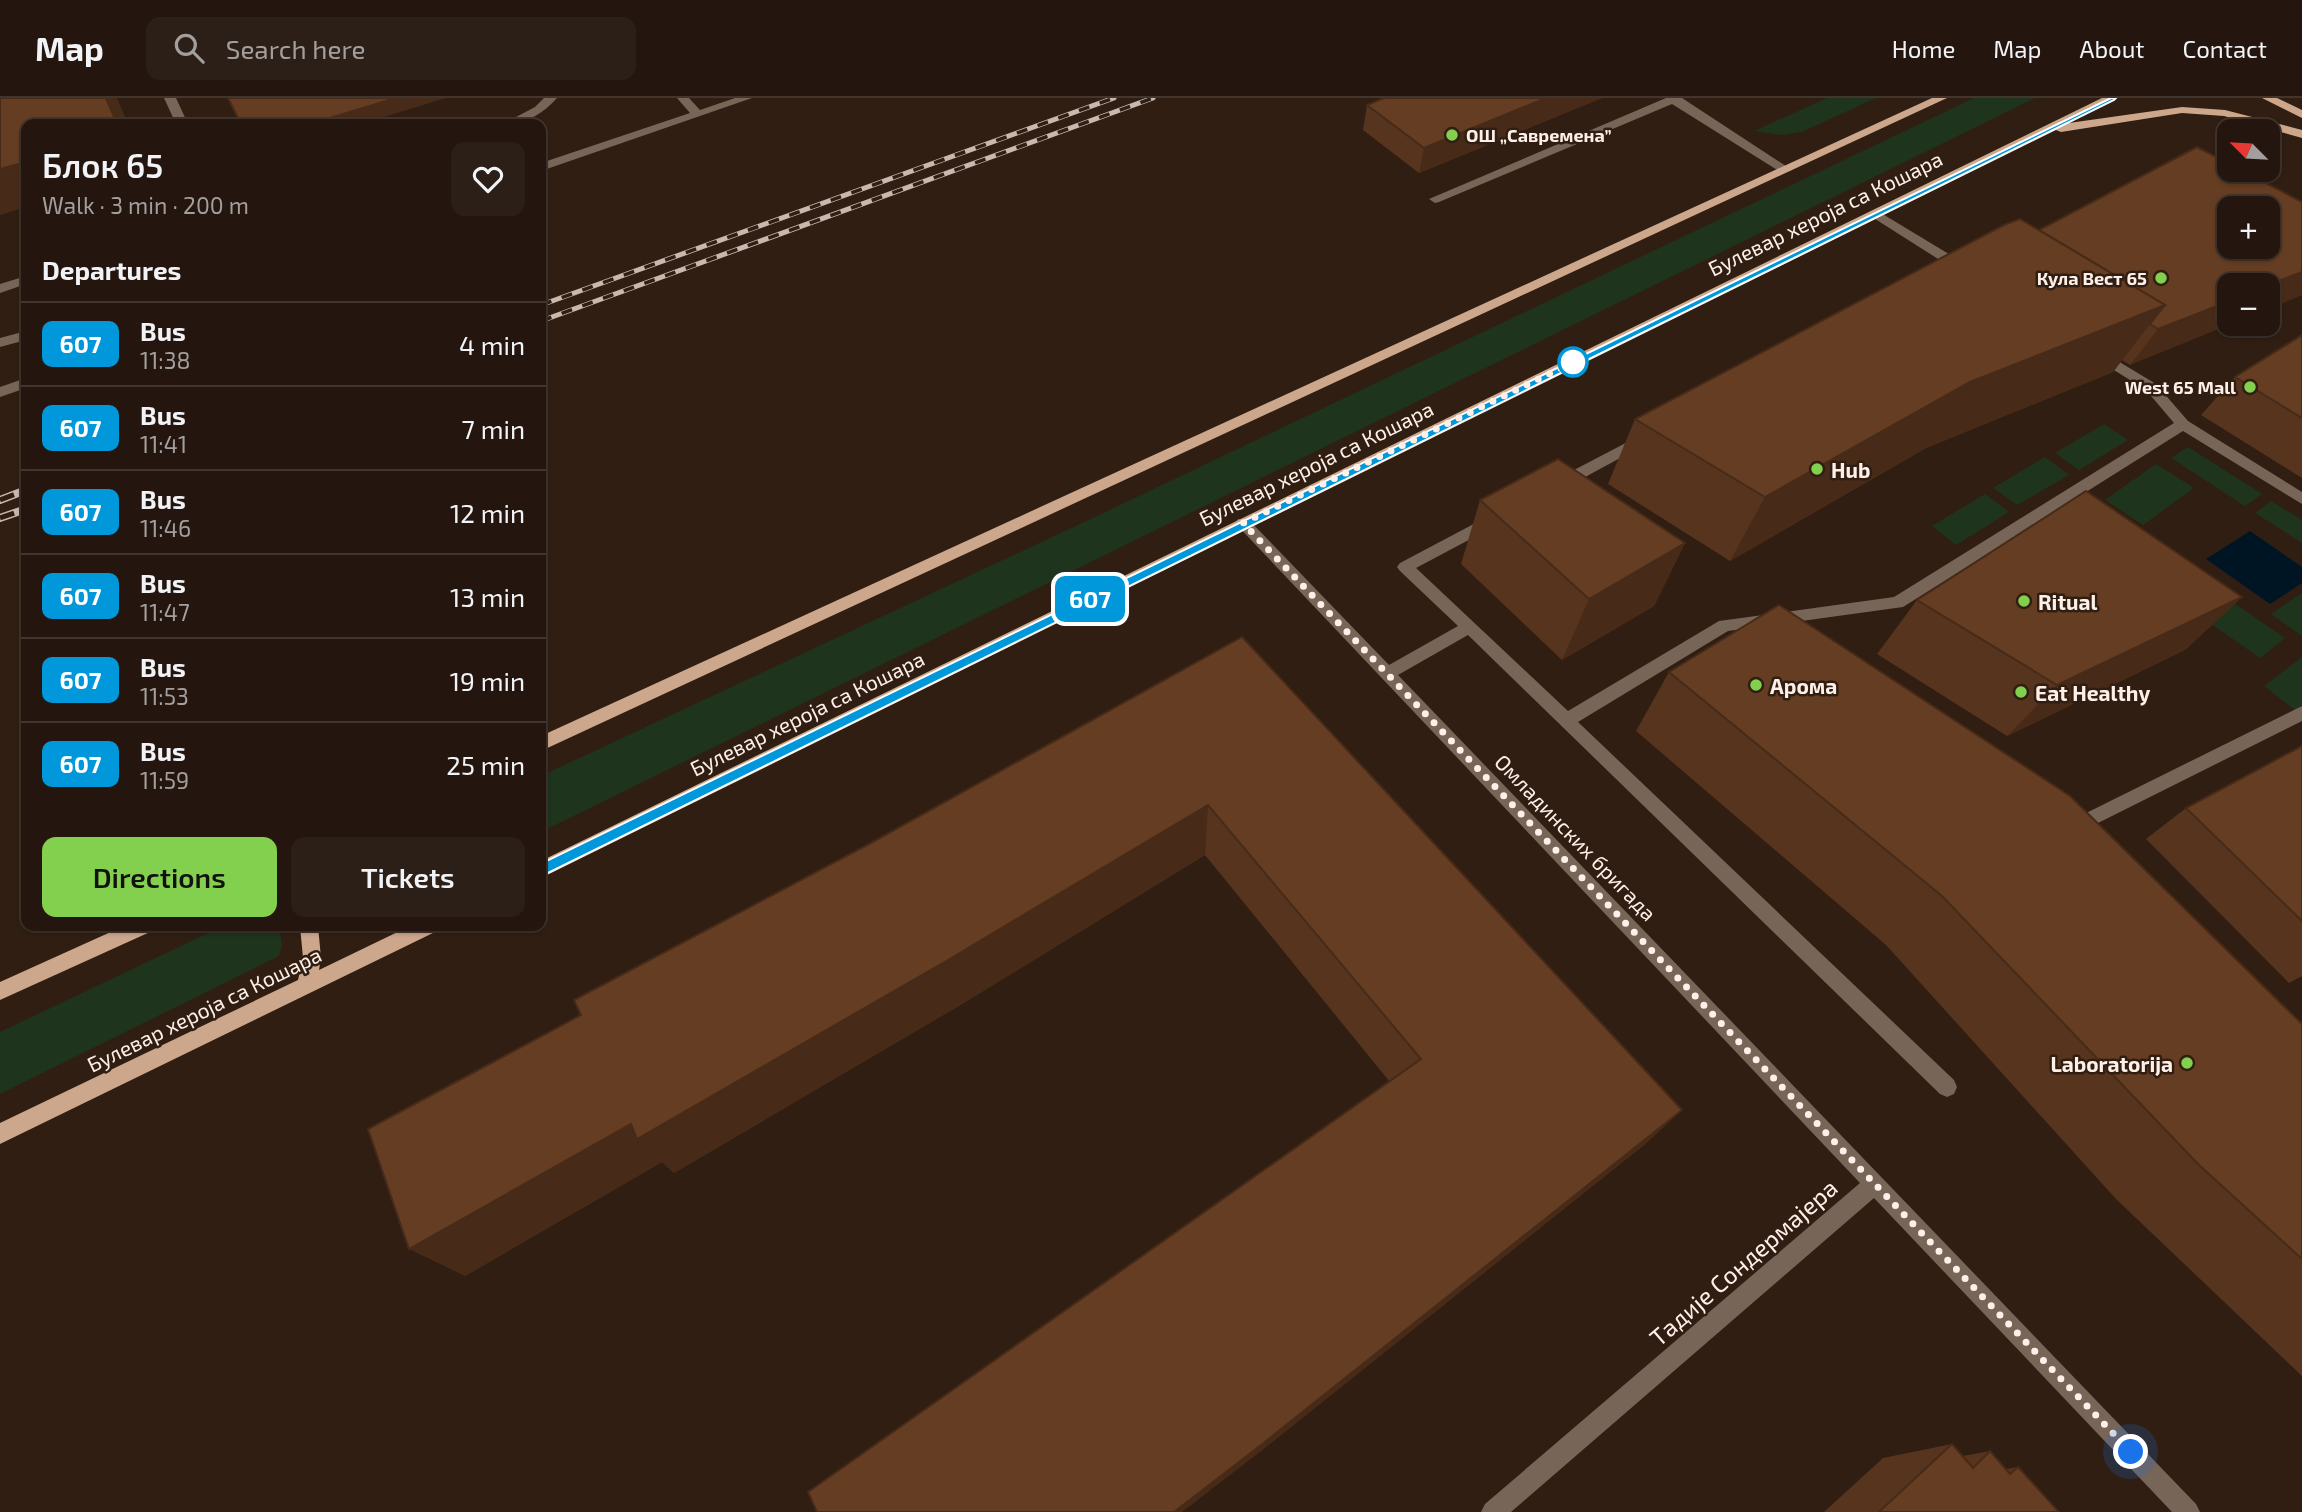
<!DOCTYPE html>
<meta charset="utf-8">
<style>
body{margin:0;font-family:"Exo 2",sans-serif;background:#2c1f17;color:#f1f3f6;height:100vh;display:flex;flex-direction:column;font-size:26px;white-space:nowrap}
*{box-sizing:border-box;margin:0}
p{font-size:23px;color:#a39f9e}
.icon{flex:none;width:38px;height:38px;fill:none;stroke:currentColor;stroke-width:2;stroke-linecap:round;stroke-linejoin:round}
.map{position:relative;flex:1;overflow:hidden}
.sheet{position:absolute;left:21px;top:21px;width:525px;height:812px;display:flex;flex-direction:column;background:#24160e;border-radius:14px;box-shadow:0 2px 5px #0004,0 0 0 2px #41352e}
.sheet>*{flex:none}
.badge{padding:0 14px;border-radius:10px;font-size:24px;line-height:46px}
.needle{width:46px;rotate:294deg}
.tools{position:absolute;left:2217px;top:21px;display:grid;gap:14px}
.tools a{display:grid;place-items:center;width:63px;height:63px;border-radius:14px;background:#24160e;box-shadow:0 2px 5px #0004,0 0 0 2px #41352e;font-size:35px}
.you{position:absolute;width:35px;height:35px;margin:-18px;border:5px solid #fff;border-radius:50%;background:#1a73e8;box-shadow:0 0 0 10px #1a73e833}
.map>.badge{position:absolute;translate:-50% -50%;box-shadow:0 0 0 4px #fff}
h2{padding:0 21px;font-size:26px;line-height:63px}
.round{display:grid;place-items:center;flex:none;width:74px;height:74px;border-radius:14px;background:#2c1f17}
.headline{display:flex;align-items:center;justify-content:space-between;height:119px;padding:0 21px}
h1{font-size:33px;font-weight:600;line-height:52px}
.primary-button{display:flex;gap:14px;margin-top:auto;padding:14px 21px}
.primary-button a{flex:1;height:80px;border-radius:14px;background:#83d04e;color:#111;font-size:28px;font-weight:600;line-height:80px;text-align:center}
.primary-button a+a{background:#2c1f17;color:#f1f3f6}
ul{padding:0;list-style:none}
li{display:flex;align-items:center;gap:21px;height:84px;padding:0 21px;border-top:2px solid #41352e}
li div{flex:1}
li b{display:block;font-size:26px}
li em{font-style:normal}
li .badge{min-width:77px;font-weight:700;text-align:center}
header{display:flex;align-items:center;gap:42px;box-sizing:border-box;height:98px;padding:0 35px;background:#24160e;border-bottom:2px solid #41352e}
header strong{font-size:33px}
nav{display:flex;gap:38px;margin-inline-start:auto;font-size:24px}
.search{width:490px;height:63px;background:#2c1f17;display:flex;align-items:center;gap:18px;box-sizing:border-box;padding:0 24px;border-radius:14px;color:#a39f9e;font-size:26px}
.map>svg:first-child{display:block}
.green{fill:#1f341c}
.water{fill:#001523}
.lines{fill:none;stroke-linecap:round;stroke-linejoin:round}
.minor{fill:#776557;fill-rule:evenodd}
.major{fill:#cda78b;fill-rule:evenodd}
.rail-far1-casing{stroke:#c8b8b0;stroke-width:5}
.rail-casing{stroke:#c8b8b0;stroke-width:8}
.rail-far1{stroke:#301e12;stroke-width:3.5;stroke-dasharray:11;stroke-linecap:butt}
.rail{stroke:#301e12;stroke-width:5;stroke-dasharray:15;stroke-linecap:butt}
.wall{fill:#57341d}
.shaded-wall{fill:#472b18}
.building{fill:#653d22;stroke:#472b18;stroke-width:2;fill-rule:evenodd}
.line{fill:#0098da;stroke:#fff;stroke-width:2}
.walk{stroke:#fef0e9;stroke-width:7;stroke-dasharray:0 12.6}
.poi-dot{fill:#83d04e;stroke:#301e12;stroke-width:2.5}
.stop-dot{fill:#fff;stroke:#0098da;stroke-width:3.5}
.labels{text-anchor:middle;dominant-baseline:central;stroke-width:5;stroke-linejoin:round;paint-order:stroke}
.far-poi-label{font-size:18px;font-weight:bold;fill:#fef0e9;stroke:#301e12;text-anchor:end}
.street-label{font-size:21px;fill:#fef0e9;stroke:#301e12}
.poi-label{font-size:21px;font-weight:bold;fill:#fef0e9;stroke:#301e12;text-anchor:start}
.near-street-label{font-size:24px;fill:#fef0e9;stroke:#301e12}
</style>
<header>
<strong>Map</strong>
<div class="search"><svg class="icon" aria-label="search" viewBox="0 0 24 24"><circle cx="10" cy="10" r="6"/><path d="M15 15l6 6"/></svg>Search here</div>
<nav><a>Home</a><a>Map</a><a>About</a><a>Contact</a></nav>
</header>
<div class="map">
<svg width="2302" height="1414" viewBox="0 0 2302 1414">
<rect width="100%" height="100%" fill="#301e12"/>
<g class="green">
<path d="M 1827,0 L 1876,0 L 1802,34 L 1782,37 L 1754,33 Z"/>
<path d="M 1974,0 L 2035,0 L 541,734 L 541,678 L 1097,418 Z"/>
<path d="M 2104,326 L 2128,342 L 2079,372 L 2055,355 Z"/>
<path d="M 2188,349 L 2262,396 L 2245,408 L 2171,360 Z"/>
<path d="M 2045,359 L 2069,377 L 2017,407 L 1993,390 Z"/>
<path d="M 2156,366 L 2194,390 L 2143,427 L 2105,402 Z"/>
<path d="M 1985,396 L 2009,414 L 1956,447 L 1932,428 Z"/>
<path d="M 2271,403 L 2302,422 L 2302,445 L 2255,415 Z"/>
<path d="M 2302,495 L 2302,538 L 2271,516 Z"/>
<path d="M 2225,499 L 2285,540 L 2260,560 L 2200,518 Z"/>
<path d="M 2302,559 L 2302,607 L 2295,612 L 2264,588 Z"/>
<path d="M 223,828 L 279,828 L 282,847 L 279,858 L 0,996 L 0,934 Z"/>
</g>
<path class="water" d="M 2250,433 L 2302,469 L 2302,485 L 2270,506 L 2206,461 Z"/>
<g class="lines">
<g class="minor">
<path d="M 164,0 L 176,0 L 188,26 L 176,26 Z"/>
<path d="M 544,0 L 557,0 C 543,16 524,27 503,26 L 535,9 Z"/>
<path d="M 677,0 L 689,0 L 700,12 L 735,0 L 752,0 L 541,73 L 541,65 L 690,15 Z"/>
<path d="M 1666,0 L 1682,0 L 1792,72 L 1782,75 L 1672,6 L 1439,104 L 1435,105 L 1429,101 Z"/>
<path d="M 1876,112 L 1967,167 L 1968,170 L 1967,173 L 1957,173 L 1872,119 L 1870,116 Z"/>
<path d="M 26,178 L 26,186 L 0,195 L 0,186 Z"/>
<path d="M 26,233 L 26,242 L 0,249 L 0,240 Z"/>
<path d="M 2098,251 L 2156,286 L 2188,323 L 2302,394 L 2302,406 L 2183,333 L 1903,509 L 1728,533 L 1578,624 L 1954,982 L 1957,989 L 1954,996 L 1947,999 L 1940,996 L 1468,537 L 1398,577 L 2196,1406 L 2200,1414 L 2172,1414 L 1874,1100 L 1511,1414 L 1481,1414 L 1485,1406 L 1860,1085 L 1235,425 L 1238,421 L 1248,421 L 1389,567 L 1458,528 L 1400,473 L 1397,469 L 1400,465 L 1485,420 L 1495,420 L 1498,424 L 1495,428 L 1416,470 L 1568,613 L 1719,523 L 1894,499 L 2174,325 L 2146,292 L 2093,259 L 2093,253 Z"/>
<path d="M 26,280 L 26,290 L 0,299 L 0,289 Z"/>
<path d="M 1641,337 L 1648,342 L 1646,346 L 1563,391 L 1553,391 L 1551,387 L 1553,383 Z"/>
<path d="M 2302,608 L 2302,623 L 2072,738 L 2066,735 L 2063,730 L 2066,725 Z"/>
</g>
<g class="major">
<path d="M 1932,0 L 1947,0 L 541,653 L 541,638 Z"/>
<path d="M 2102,0 L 2117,0 L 2069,25 L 2182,9 L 2225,12 L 2302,32 L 2302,40 L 2224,18 L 2182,15 L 2061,34 L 2056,32 L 541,780 L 541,763 Z"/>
<path d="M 2262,0 L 2277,0 L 2302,12 L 2302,20 Z"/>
<path d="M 124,828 L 152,828 L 150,834 L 0,902 L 0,884 Z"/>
<path d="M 300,828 L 318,828 L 321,860 L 319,872 L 410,828 L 437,828 L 435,834 L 0,1046 L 0,1025 L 298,882 L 303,860 Z"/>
</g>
<defs>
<g id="rail-far1">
<path d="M 541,207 L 1114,0"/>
<path d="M 541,223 L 1153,0"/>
</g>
<g id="rail">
<path d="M 0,402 L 26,392"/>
<path d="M 0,420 L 26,411"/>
</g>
</defs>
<use href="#rail-far1" class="rail-far1-casing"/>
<use href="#rail" class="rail-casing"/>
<use href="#rail-far1" class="rail-far1"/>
<use href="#rail" class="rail"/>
</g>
<g class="wall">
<path d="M 1602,0 L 1419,75 L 1363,32 L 1367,7 Z"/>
<path d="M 2302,104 L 2302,197 L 2268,211 L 2268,187 L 2130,267 L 2122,262 L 2113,274 L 1926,350 L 1730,463 L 1608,386 L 1635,321 L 2039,132 Z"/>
<path d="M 2302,237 L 2302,380 L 2201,317 L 2235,279 Z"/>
<path d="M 1480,402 L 1685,445 L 1654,508 L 1562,562 L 1461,466 Z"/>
<path d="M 2242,499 L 2185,552 L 2007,638 L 1877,556 L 1917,502 Z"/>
<path d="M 1242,539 L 1682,1012 L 1644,1047 L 1252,1360 L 1390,984 L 1205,757 L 962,906 L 674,1075 L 662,1064 L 465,1178 L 581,917 L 871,745 Z"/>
<path d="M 1669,574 L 2302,926 L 2302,1278 L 2116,1101 L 1886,847 L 1636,633 Z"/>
<path d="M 2302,648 L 2302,878 L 2289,885 L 2146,741 L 2186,710 Z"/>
<path d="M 1952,1346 L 1963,1358 L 1990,1353 L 2006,1371 L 2018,1369 L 2059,1414 L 1824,1414 L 1883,1360 Z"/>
</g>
<g class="shaded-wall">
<path d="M 106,0 L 117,0 L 128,26 L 117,26 Z"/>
<path d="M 396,0 L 446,0 L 361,26 L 310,26 Z"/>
<path d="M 1546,0 L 1602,0 L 1419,75 L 1424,50 Z"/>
<path d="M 26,64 L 26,109 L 0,117 L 0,71 Z"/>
<path d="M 2302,174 L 2302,197 L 2268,211 L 2268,187 Z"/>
<path d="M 2230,203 L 2230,226 L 2231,226 L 2130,267 L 2158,231 Z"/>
<path d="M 2165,207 L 2113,274 L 1926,350 L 1730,463 L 1765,399 L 1970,284 Z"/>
<path d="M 1685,445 L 1654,508 L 1562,562 L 1589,501 Z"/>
<path d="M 2242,499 L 2185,552 L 2007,638 L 2057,587 Z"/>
<path d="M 1208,707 L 1205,757 L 962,906 L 674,1075 L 662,1064 L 465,1178 L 409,1151 L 631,1026 Z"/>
<path d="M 1682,1012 L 1644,1047 L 1252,1360 L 1182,1414 L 1174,1414 Z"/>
</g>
<g class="building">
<path d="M 0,0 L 106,0 L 117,26 L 26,26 L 26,64 L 0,71 Z"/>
<path d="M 228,0 L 396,0 L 310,26 L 241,26 Z"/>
<path d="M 1384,0 L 1546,0 L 1424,50 L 1367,7 Z"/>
<path d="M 2197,49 L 2230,66 L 2230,72 L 2241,72 L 2302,104 L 2302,174 L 2268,187 L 2230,187 L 2230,203 L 2158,231 L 2150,226 L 2165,207 L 2039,132 ZM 2230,110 L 2268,110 L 2268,149 L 2230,149 Z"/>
<path d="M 2020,121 L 2165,207 L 1970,284 L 1765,399 L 1635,321 L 2004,127 Z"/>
<path d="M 2302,237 L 2302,320 L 2235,279 Z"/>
<path d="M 1558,361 L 1685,445 L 1589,501 L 1480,402 Z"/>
<path d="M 2086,393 L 2242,499 L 2057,587 L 1917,502 Z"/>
<path d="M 1779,507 L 2070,698 L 2302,926 L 2302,1161 L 2198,1066 L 1942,798 L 1669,574 Z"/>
<path d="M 1242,539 L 1682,1012 L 1261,1347 L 1174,1414 L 817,1414 L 808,1394 L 1421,961 L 1208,707 L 948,862 L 637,1041 L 631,1026 L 409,1151 L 368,1031 L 581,917 L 574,902 L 871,745 Z"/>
<path d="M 2302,648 L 2302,823 L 2186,710 Z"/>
<path d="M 1952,1346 L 1973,1370 L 1990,1353 L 2010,1376 L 2018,1369 L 2059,1414 L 1879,1414 Z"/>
</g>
<path class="line" d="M 2111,0 L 2116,0 L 2114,2 L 546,776 L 536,776 L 536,768 Z"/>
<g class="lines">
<path class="walk" d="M 1573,264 L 1584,259 L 1243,425 L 2131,1354"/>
</g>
<g class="poi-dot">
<circle cx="1452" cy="37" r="7"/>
<circle cx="2161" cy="180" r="7"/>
<circle cx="2250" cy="289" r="7"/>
<circle cx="1817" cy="371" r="7"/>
<circle cx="2024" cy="503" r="7"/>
<circle cx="1756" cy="587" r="7"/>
<circle cx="2021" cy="594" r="7"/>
<circle cx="2187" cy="965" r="7"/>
</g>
<circle class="stop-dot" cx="1573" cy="264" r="14"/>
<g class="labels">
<g class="far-poi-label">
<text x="1466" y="37" text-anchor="start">ОШ „Савремена”</text>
<text x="2147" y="180">Кула Вест 65</text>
<text x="2236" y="289">West 65 Mall</text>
</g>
<g class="street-label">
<text transform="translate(1825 115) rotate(-26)">Булевар хероја са Кошара</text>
<text transform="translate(1316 365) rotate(-26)">Булевар хероја са Кошара</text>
<text transform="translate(807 615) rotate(-26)">Булевар хероја са Кошара</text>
<text transform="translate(1576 739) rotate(46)">Омладинских бригада</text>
<text transform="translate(204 911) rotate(-26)">Булевар хероја са Кошара</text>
</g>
<g class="poi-label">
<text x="1831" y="371">Hub</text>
<text x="2038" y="503">Ritual</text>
<text x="1770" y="587">Арома</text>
<text x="2035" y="594">Eat Healthy</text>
<text x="2173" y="965" text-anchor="end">Laboratorija</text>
</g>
<g class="near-street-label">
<text transform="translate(1743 1164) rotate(-41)">Тадије Сондермајера</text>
</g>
</g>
</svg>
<div class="tools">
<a><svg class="needle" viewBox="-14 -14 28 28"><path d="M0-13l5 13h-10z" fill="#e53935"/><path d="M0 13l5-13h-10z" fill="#a39f9e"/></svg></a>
<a>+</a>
<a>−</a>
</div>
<div class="you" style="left:2131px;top:1354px"></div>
<b class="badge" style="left:1090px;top:501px;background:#0098da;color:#fff">607</b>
<section class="sheet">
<div class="headline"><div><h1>Блок 65</h1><p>Walk · 3 min · 200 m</p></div><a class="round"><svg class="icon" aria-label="heart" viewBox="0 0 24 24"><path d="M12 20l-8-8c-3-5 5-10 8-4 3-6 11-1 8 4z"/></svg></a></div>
<h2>Departures</h2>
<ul>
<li><span class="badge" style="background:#0098da;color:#fff">607</span><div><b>Bus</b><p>11:38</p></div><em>4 min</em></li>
<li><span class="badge" style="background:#0098da;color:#fff">607</span><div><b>Bus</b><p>11:41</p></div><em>7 min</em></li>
<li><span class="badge" style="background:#0098da;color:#fff">607</span><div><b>Bus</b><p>11:46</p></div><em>12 min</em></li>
<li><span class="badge" style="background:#0098da;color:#fff">607</span><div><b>Bus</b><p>11:47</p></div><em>13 min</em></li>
<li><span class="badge" style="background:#0098da;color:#fff">607</span><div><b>Bus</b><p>11:53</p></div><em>19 min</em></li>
<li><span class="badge" style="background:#0098da;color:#fff">607</span><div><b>Bus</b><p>11:59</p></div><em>25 min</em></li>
</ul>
<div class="primary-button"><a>Directions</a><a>Tickets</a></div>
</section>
</div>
